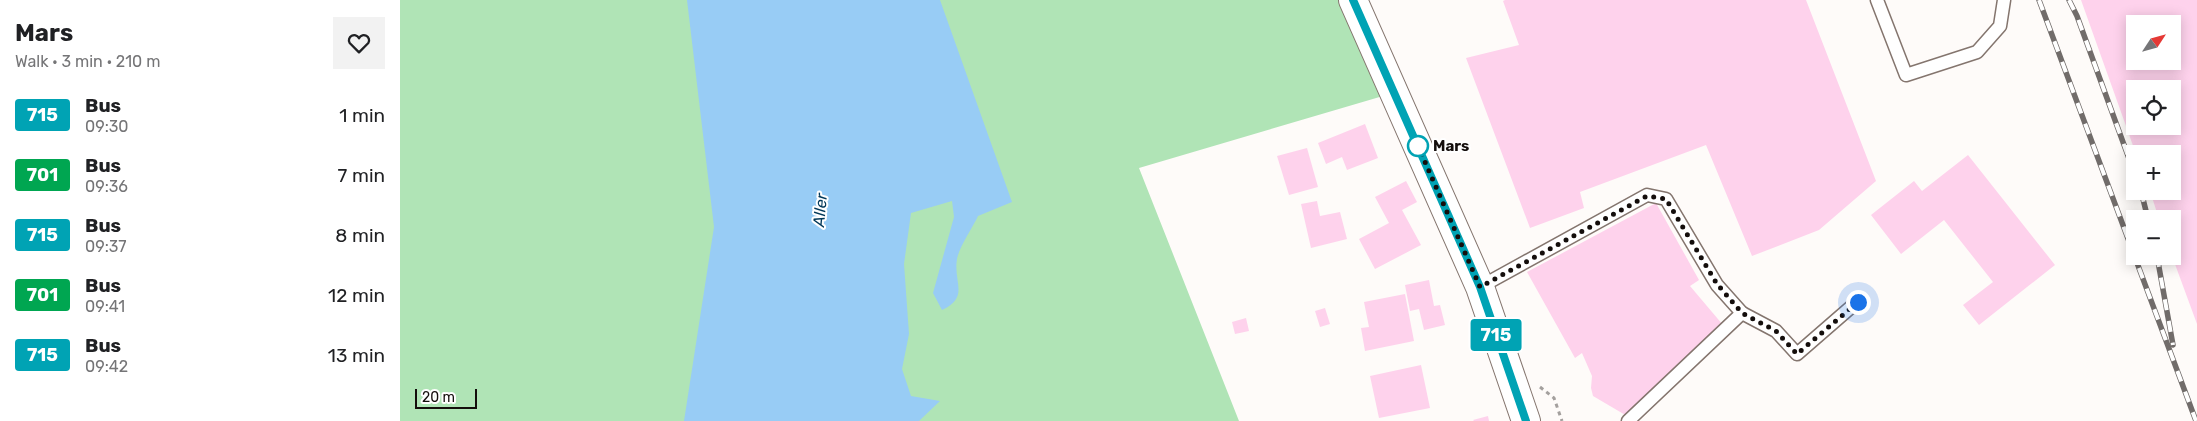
<!DOCTYPE html>
<meta charset="utf-8">
<style>
body{margin:0;font-family:Rubik,sans-serif;background:#f2f2f2;color:#202124;height:100vh;display:flex;flex-direction:column;font-size:19px;white-space:nowrap}
*{box-sizing:border-box;margin:0}
p{font-size:16px;color:#757577}
.icon{flex:none;width:28px;height:28px;fill:none;stroke:currentColor;stroke-width:2;stroke-linecap:round;stroke-linejoin:round}
.map{position:relative;flex:1;overflow:hidden}
.drawer{display:flex;flex-direction:column;background:#fff;width:400px}
.drawer>*{flex:none}
.badge{padding:0 10px;border-radius:4px;font-size:18px;line-height:32px}
.needle{width:32px;rotate:54deg}
.fabs{position:absolute;left:1726px;top:15px;display:grid;gap:10px}
.fabs a{display:grid;place-items:center;width:55px;height:55px;border-radius:0px;background:#fff;box-shadow:0 2px 12px #0003;font-size:25px}
.scale{position:absolute;left:15px;bottom:12px;width:62px;box-sizing:border-box;padding-left:5px;border:2px solid #140e0c;border-top:0;font-size:14px;line-height:18px;white-space:nowrap;color:#140e0c;-webkit-text-stroke:4px #fff;paint-order:stroke}
.you{position:absolute;width:25px;height:25px;margin:-12px;border:4px solid #fff;border-radius:50%;background:#1a73e8;box-shadow:0 0 0 8px #1a73e833}
.map>.badge{position:absolute;translate:-50% -50%;box-shadow:0 0 0 2px #fff}
.round{display:grid;place-items:center;flex:none;width:52px;height:52px;border-radius:0px;background:#f2f2f2}
.summary{display:flex;align-items:center;justify-content:space-between;height:85px;padding:0 15px}
h1{font-size:24px;font-weight:700;line-height:38px}
ul{padding:0;list-style:none}
li{display:flex;align-items:center;gap:15px;height:60px;padding:0 15px}
li div{flex:1}
li b{display:block;font-size:19px}
li em{font-style:normal}
li .badge{min-width:55px;font-weight:700;text-align:center}
main{display:flex;flex:1;min-height:0}
.map>svg:first-child{display:block}
.green{fill:#b0e4b6}
.water{fill:#98ccf5}
.building{fill:#fed2ec;fill-rule:evenodd}
.lines{fill:none;stroke-linecap:round;stroke-linejoin:round}
.service-casing{stroke:#84756e;stroke-width:15}
.secondary-casing{stroke:#84756e;stroke-width:30}
.path{stroke:#a4a09e;stroke-width:3;stroke-dasharray:4 4;stroke-linecap:butt}
.service{stroke:#fff;stroke-width:12}
.secondary{stroke:#fff;stroke-width:28}
.rail-casing{stroke:#716c6a;stroke-width:5.5}
.rail{stroke:#fff;stroke-width:4;stroke-dasharray:11;stroke-linecap:butt}
.line-casing{stroke:#fff;stroke-width:11}
.line{stroke:#00a3b4;stroke-width:8}
.walk{stroke:#140e0c;stroke-width:5;stroke-dasharray:0 9}
.stop-dot{fill:#fff;stroke:#00a3b4;stroke-width:2.5}
.labels{text-anchor:middle;dominant-baseline:central;stroke-width:4;stroke-linejoin:round;paint-order:stroke}
.stop-label{font-size:15px;font-weight:bold;fill:#140e0c;stroke:#fff;text-anchor:start}
.water-label{font-size:16px;font-style:italic;fill:#003758;stroke:#fff}
</style>
<main>
<section class="drawer">
<div class="summary"><div><h1>Mars</h1><p>Walk · 3 min · 210 m</p></div><a class="round"><svg class="icon" aria-label="heart" viewBox="0 0 24 24"><path d="M12 20l-8-8c-3-5 5-10 8-4 3-6 11-1 8 4z"/></svg></a></div>
<ul>
<li><span class="badge" style="background:#00a3b4;color:#fff">715</span><div><b>Bus</b><p>09:30</p></div><em>1 min</em></li>
<li><span class="badge" style="background:#00a651;color:#fff">701</span><div><b>Bus</b><p>09:36</p></div><em>7 min</em></li>
<li><span class="badge" style="background:#00a3b4;color:#fff">715</span><div><b>Bus</b><p>09:37</p></div><em>8 min</em></li>
<li><span class="badge" style="background:#00a651;color:#fff">701</span><div><b>Bus</b><p>09:41</p></div><em>12 min</em></li>
<li><span class="badge" style="background:#00a3b4;color:#fff">715</span><div><b>Bus</b><p>09:42</p></div><em>13 min</em></li>
</ul>
</section>
<div class="map">
<svg width="1797" height="421" viewBox="0 0 1797 421">
<rect width="100%" height="100%" fill="#fefbf9"/>
<path class="green" d="M 0,0 L 944,0 L 983,96 L 739,168 L 839,421 L 0,421 Z"/>
<path class="water" d="M 287,0 L 540,0 L 612,202 L 578,216 C 573,227 559,247 557,259 C 553,282 570,297 542,310 L 533,293 L 554,217 L 552,201 L 511,213 L 504,264 L 509,334 L 502,369 L 511,396 L 540,401 L 519,421 L 284,421 L 314,227 Z"/>
<g class="building">
<path d="M 1105,0 L 1406,0 L 1476,181 L 1419,230 L 1352,256 L 1306,145 L 1180,192 L 1184,208 L 1130,228 L 1066,58 L 1119,45 L 1103,1 Z"/>
<path d="M 1681,0 L 1797,0 L 1797,324 L 1772,256 L 1772,219 L 1759,219 L 1750,191 L 1772,191 L 1772,154 L 1736,154 ZM 1735,24 L 1772,24 L 1772,61 L 1735,61 ZM 1735,89 L 1772,89 L 1772,126 L 1735,126 Z"/>
<path d="M 965,124 L 978,158 L 947,170 L 942,157 L 926,164 L 918,143 Z"/>
<path d="M 907,148 L 918,187 L 889,195 L 877,156 Z"/>
<path d="M 1568,155 L 1655,265 L 1579,325 L 1563,305 L 1593,282 L 1544,220 L 1501,254 L 1471,215 L 1514,181 L 1522,191 Z"/>
<path d="M 1006,181 L 1017,202 L 1002,210 L 1021,245 L 975,269 L 959,239 L 989,223 L 975,197 Z"/>
<path d="M 917,201 L 920,216 L 940,212 L 947,239 L 911,248 L 901,204 Z"/>
<path d="M 1256,203 L 1299,280 L 1290,286 L 1323,325 L 1227,416 L 1193,396 L 1191,388 L 1192,376 L 1182,353 L 1175,358 L 1127,272 Z"/>
<path d="M 1029,280 L 1034,306 L 1040,305 L 1045,325 L 1024,330 L 1019,309 L 1010,311 L 1005,285 Z"/>
<path d="M 1005,294 L 1014,341 L 965,351 L 961,328 L 969,327 L 964,302 Z"/>
<path d="M 925,308 L 930,324 L 920,327 L 915,311 Z"/>
<path d="M 846,318 L 849,331 L 835,334 L 832,322 Z"/>
<path d="M 1021,365 L 1030,408 L 979,418 L 970,376 Z"/>
<path d="M 1088,416 L 1089,421 L 1074,421 L 1073,420 Z"/>
</g>
<g class="lines">
<defs>
<g id="service">
<path d="M 1477,0 L 1506,75 L 1577,52 L 1600,26 L 1604,0"/>
<path d="M 1080,287 L 1247,195 L 1266,199 L 1317,285 L 1342,313 L 1228,421"/>
<path d="M 1342,313 L 1376,331 L 1397,354 L 1458,301"/>
</g>
<path id="secondary" d="M 953,0 L 1080,287 L 1126,421"/>
</defs>
<use href="#service" class="service-casing"/>
<use href="#secondary" class="secondary-casing"/>
<path class="path" d="M 1140,387 L 1154,398 L 1162,421"/>
<use href="#service" class="service"/>
<use href="#secondary" class="secondary"/>
<defs>
<g id="rail">
<path d="M 1639,0 L 1796,421"/>
<path d="M 1669,0 L 1677,16 L 1735,175"/>
<path d="M 1741,191 L 1748,219"/>
<path d="M 1757,256 L 1773,345"/>
</g>
</defs>
<use href="#rail" class="rail-casing"/>
<use href="#rail" class="rail"/>
</g>
<g class="lines">
<defs>
<path id="line" d="M 953,0 L 1080,287 L 1126,421"/>
</defs>
<use href="#line" class="line-casing"/>
<use href="#line" class="line"/>
<path class="walk" d="M 1018,146 L 1080,287 L 1247,196 L 1266,199 L 1317,284 L 1342,313 L 1376,331 L 1397,354 L 1458,302"/>
</g>
<circle class="stop-dot" cx="1018" cy="146" r="10"/>
<g class="labels">
<g class="stop-label">
<text x="1033" y="146">Mars</text>
</g>
<g class="water-label">
<text transform="translate(420 210) rotate(-85)">Aller</text>
</g>
</g>
</svg>
<div class="fabs">
<a><svg class="needle" viewBox="-14 -14 28 28"><path d="M0-13l5 13h-10z" fill="#e53935"/><path d="M0 13l5-13h-10z" fill="#757577"/></svg></a>
<a><svg class="icon" aria-label="locate" viewBox="0 0 24 24"><circle cx="12" cy="12" r="6"/><path d="M12 2v4M12 18v4M2 12h4M18 12h4"/></svg></a>
<a>+</a>
<a>−</a>
</div>
<div class="scale">20 m</div>
<div class="you" style="left:1458px;top:302px"></div>
<b class="badge" style="left:1096px;top:335px;background:#00a3b4;color:#fff">715</b>
</div>
</main>
